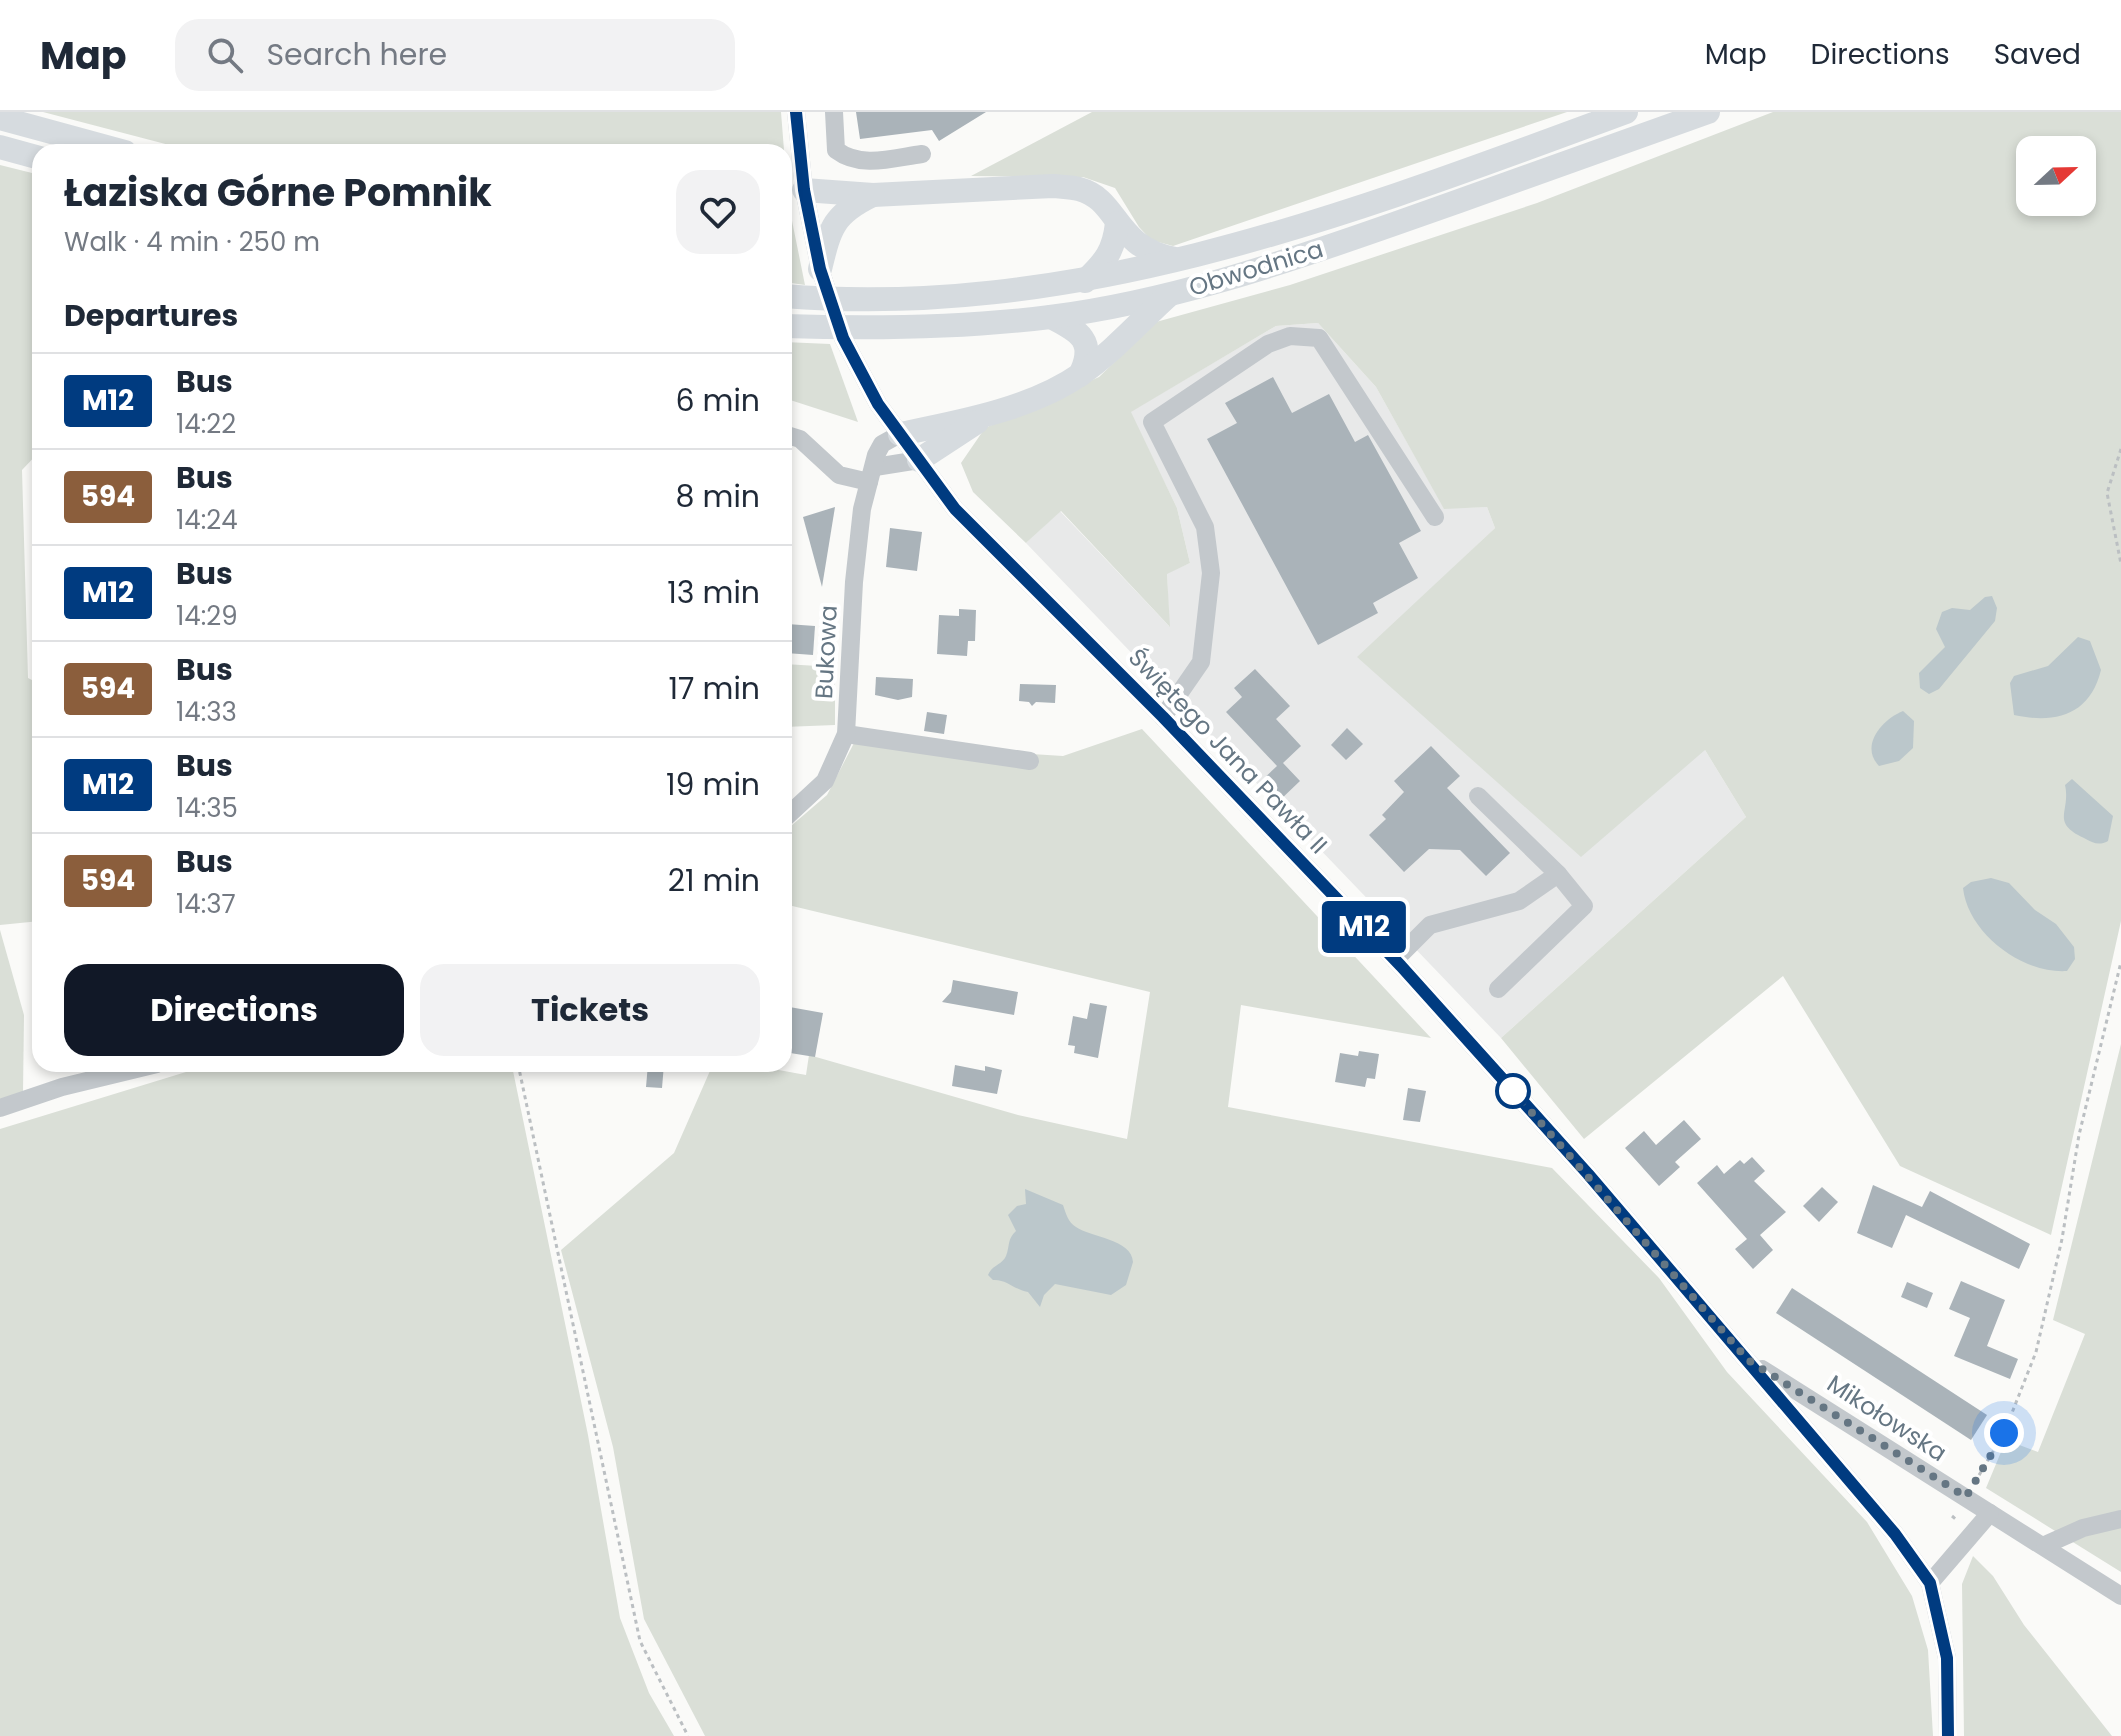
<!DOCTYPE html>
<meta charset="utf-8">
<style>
body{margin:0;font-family:Poppins,sans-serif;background:#f2f2f3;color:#1f2937;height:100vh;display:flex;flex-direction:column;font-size:30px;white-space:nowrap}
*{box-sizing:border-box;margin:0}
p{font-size:26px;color:#747a83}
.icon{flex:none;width:44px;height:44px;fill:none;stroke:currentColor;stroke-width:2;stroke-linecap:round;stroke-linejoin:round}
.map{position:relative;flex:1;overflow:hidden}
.drawer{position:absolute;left:32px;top:32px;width:760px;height:928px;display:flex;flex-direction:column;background:#fff;border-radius:24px;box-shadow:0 4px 12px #0003}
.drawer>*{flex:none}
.badge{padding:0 16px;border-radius:6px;font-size:28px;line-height:52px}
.needle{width:52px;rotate:68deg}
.controls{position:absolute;left:2016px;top:24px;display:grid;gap:16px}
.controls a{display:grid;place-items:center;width:80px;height:80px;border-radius:16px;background:#fff;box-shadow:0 4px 12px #0003;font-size:40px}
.you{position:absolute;width:40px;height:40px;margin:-20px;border:6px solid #fff;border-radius:50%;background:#1a73e8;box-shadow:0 0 0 12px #1a73e833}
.map>.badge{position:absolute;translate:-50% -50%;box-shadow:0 0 0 4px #fff}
h2{padding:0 32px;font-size:30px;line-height:72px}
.round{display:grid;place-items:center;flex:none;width:84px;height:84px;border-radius:24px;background:#f2f2f3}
.head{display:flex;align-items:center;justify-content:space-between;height:136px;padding:0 32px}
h1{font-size:38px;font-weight:700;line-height:60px}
.primary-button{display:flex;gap:16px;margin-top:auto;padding:16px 32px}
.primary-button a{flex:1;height:92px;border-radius:24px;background:#111827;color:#fff;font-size:32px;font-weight:700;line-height:92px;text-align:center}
.primary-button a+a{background:#f2f2f3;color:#1f2937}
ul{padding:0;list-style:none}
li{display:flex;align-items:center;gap:24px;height:96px;padding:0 32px;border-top:2px solid #e0e1e3}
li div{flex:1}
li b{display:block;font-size:30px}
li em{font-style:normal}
li .badge{min-width:88px;font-weight:700;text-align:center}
header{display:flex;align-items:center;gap:48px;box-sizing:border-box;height:112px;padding:0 40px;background:#fff;border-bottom:2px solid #e0e1e3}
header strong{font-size:38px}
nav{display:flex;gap:44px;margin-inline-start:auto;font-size:28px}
.search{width:560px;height:72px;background:#f2f2f3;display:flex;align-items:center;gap:20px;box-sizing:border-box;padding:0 28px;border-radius:24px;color:#747a83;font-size:30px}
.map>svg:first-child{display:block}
.built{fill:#e8e9e9}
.green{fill:#dadfd7;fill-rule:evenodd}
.water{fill:#bbc7cb}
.building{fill:#aab3b9}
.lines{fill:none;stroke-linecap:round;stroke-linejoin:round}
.path{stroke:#bbbfc2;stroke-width:3;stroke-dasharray:4 4;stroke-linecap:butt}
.minor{stroke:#c3c8cc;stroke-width:18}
.major{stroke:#d6dbdf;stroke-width:24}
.line-casing{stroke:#fff;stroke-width:18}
.line{stroke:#003b80;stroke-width:12}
.walk{stroke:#657683;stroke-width:8;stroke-dasharray:0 14.4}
.stop-dot{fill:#fff;stroke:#003b80;stroke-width:4}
.labels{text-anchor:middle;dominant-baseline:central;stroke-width:8;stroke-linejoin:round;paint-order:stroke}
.street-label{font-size:24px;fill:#657683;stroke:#fff}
</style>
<header>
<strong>Map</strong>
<div class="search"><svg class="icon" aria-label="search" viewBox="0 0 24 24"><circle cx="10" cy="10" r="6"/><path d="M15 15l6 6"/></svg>Search here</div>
<nav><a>Map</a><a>Directions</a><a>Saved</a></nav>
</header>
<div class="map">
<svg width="2121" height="1624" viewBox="0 0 2121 1624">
<rect width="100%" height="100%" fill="#fafaf8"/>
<path class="built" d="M 1318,211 L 1376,275 L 1444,396 L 1487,395 L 1495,416 L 1358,546 L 1705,638 L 1746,705 L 1501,926 L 1026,431 L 1060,399 L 1169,514 L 1167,461 L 1190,451 L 1177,396 L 1130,300 L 1276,214 Z"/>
<g class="green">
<path d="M 43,0 L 781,0 L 788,89 L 805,173 L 784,170 L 784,40 L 196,40 Z"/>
<path d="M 1092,0 L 1567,0 L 1173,134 L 1151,128 L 1139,115 L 1115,76 L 1083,65 L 971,64 Z"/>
<path d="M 1773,0 L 2121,0 L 2121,809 L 2051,1123 L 1900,1054 L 1783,864 L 1584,1027 L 1501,926 L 1746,705 L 1705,638 L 1581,745 L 1357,545 L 1495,416 L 1487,395 L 1444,397 L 1376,275 L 1318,211 L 1276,214 L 1131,300 L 1177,396 L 1190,451 L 1167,462 L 1170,515 L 1061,399 L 1026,431 L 973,380 L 961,351 L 985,316 L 1099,265 L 1156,210 L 1290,173 L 1537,91 ZM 2030,38 L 2082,38 L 2082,90 L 2030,90 Z"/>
<path d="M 0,53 L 40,63 L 40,339 L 22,358 L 28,566 L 40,572 L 40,809 L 0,813 Z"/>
<path d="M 784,230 L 830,232 L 858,310 L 784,286 Z"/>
<path d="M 784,552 L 835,555 L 835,613 L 784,615 Z"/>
<path d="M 1142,617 L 1431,926 L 1241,893 L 1228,995 L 1552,1056 L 1659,1166 L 1727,1260 L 1867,1410 L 1912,1484 L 1928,1538 L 1933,1624 L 705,1624 L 644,1507 L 613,1335 L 561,1138 L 674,1041 L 713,952 L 746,952 L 806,963 L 809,943 L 1018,1003 L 1127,1027 L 1150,880 L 784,792 L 784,720 L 827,683 L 854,631 L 1063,644 Z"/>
<path d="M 0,818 L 24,903 L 23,980 L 0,988 Z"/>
<path d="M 2121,932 L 2121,1460 L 1986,1376 L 2006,1328 L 2038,1340 L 2085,1222 L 2053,1208 Z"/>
<path d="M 212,952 L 512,954 L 588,1323 L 620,1506 L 649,1581 L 674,1624 L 0,1624 L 0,1017 Z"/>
<path d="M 1973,1444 L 1993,1464 L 2024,1513 L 2112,1624 L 1964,1624 L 1962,1472 Z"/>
</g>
<g class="water">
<path d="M 1992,484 L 1997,496 L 1995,509 L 1939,577 L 1929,582 L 1920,576 L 1919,561 L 1945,535 L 1936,517 L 1942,500 L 1952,496 L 1970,498 L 1985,485 Z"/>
<path d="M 2078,525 L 2090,529 L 2101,558 C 2090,603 2056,612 2014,603 L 2010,571 L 2014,564 L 2048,554 Z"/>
<path d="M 1903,599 L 1914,609 L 1913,636 L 1899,649 L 1879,654 C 1859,633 1883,607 1903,599 Z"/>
<path d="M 2072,667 L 2113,704 L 2108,729 C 2099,734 2093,731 2084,726 C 2050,710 2071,700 2065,673 Z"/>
<path d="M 1991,766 L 2009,771 L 2035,798 L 2056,812 L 2074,835 L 2075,847 L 2067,859 C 2022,862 1968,821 1963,776 L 1971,770 Z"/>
<path d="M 1025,1077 L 1063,1093 C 1066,1102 1068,1110 1076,1115 C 1090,1125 1132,1127 1133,1150 L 1126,1173 L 1111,1183 L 1055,1172 L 1044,1183 L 1040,1195 L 1028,1180 C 1014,1178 1007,1167 993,1168 L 988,1163 C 992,1153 1002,1153 1006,1144 C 1010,1134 1007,1127 1016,1119 L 1008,1103 L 1017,1094 L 1026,1092 Z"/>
</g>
<g class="building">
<path d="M 856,0 L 986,0 L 939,29 L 932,18 L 860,27 Z"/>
<path d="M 1273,265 L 1292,301 L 1329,282 L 1355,330 L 1368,323 L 1421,419 L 1399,431 L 1418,466 L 1373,491 L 1378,501 L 1318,533 L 1207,327 L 1237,311 L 1225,291 Z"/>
<path d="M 835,395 L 822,475 L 803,405 Z"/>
<path d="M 890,416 L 922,420 L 917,459 L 886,455 Z"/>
<path d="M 959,497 L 976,498 L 975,529 L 968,529 L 967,544 L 937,542 L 939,503 L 959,504 Z"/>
<path d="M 787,512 L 815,514 L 813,543 L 786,541 Z"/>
<path d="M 1255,557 L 1290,594 L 1276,607 L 1301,634 L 1283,651 L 1300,669 L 1278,690 L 1260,670 L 1277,654 L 1226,600 L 1242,585 L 1234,576 Z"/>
<path d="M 876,565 L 913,567 L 912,585 L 898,588 L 875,583 Z"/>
<path d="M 1020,572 L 1056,573 L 1055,591 L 1036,590 L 1032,594 L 1029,590 L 1019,589 Z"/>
<path d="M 927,600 L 947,603 L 944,622 L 924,619 Z"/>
<path d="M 1347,616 L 1363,632 L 1346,648 L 1331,633 Z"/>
<path d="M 1431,634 L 1460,664 L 1447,676 L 1510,741 L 1486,764 L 1460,738 L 1429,737 L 1404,760 L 1369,723 L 1386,707 L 1382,703 L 1404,680 L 1394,669 Z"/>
<path d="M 953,868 L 1018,880 L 1014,903 L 942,890 L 951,880 Z"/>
<path d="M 1090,891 L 1107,894 L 1098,946 L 1074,941 L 1075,934 L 1068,933 L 1073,904 L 1087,907 Z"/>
<path d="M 784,894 L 823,901 L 815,945 L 784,940 Z"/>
<path d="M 1359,939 L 1379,942 L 1375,967 L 1367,966 L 1365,975 L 1335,970 L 1340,941 L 1358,944 Z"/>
<path d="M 648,952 L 664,952 L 662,976 L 646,975 Z"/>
<path d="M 955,953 L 985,959 L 985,954 L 1002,958 L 997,982 L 952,974 Z"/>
<path d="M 1408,976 L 1426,979 L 1420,1010 L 1403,1008 Z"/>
<path d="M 1684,1008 L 1701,1027 L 1675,1050 L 1680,1055 L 1659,1074 L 1625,1036 L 1644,1019 L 1656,1033 Z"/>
<path d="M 1752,1045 L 1765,1059 L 1754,1069 L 1786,1100 L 1760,1123 L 1773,1138 L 1753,1157 L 1735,1137 L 1747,1127 L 1697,1071 L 1717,1053 L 1724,1062 L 1740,1048 L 1744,1052 Z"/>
<path d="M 1873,1073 L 1922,1095 L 1930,1079 L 2030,1132 L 2019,1157 L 1906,1103 L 1892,1136 L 1857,1121 Z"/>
<path d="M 1822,1075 L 1838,1090 L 1819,1110 L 1803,1094 Z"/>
<path d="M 1961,1169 L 2005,1188 L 1987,1234 L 2018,1247 L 2010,1267 L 1954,1244 L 1970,1206 L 1949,1197 Z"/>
<path d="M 1907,1170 L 1933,1181 L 1927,1196 L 1901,1185 Z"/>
<path d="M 1792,1176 L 1987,1303 L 1971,1328 L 1776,1201 Z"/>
</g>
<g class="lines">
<g class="path">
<path d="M 2121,337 L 2107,381 L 2121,452"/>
<path d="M 518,952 L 640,1529 L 688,1624"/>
<path d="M 1975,1370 L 2004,1321 L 2036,1240 L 2062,1127 L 2079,1023 L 2121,850"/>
<path d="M 1952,1404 L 1958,1409"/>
</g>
<g class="minor">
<path d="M 796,0 L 804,78 L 820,157 L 843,226 L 878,292 L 955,397 L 1163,605 L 1401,854 L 1588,1062 L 1895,1422 L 1930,1471 L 1947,1546 L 1948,1624"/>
<path d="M 834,0 L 836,38 C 861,57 893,46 922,42"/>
<path d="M 784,322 L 800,327 L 839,363 L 869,370"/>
<path d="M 875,355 L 919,348"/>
<path d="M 1163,605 L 1201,550 L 1211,461 L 1205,415 L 1152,310 L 1268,232 L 1290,224 L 1319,226 L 1435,405"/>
<path d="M 846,622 L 1030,649"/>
<path d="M 784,707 L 825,669 L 846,622 L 854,470 L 862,397 L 876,343 L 882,332 L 900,322"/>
<path d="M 1395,848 L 1430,813 L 1519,789 L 1558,762 L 1478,684"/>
<path d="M 1498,877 L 1584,794 L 1558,762"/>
<path d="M 0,996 L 62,975 L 157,952"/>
<path d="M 1762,1257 L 2121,1484"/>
<path d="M 2045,1433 L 2083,1416 L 2121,1407"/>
<path d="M 1930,1471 L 1990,1401"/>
</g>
<g class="major">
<path d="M 0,6 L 125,40"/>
<path d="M 0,35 L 40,46"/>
<path d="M 804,78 L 873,83 L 1053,74 C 1062,75 1071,75 1079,77 C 1120,88 1113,135 1175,147"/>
<path d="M 820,157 C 830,116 833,102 873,83"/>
<path d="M 1085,169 C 1105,150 1114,139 1117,111"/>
<path d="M 784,184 C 1078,208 1355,100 1626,0"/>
<path d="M 1051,205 C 1079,219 1097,229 1080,263"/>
<path d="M 784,214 C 873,217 962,216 1050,205 C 1168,190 1283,151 1394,112 C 1499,75 1604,37 1708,0"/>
<path d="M 900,322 C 959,310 1031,297 1081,262 C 1114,239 1140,209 1169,183"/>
<path d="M 919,348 L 977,310"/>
</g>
</g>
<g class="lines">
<defs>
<path id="line" d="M 796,0 L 804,78 L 820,157 L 843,226 L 878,292 L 955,397 L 1163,605 L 1401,854 L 1588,1062 L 1895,1422 L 1930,1471 L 1947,1546 L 1948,1624"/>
</defs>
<use href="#line" class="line-casing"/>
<use href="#line" class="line"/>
<path class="walk" d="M 1513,979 L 1748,1248 L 1966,1385 L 2004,1321"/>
</g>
<circle class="stop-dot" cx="1513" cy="979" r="16"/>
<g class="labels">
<g class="street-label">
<text transform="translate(1256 156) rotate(-17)">Obwodnica</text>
<text transform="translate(826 540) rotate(-87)">Bukowa</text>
<text transform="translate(1228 639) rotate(46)">Świętego Jana Pawła II</text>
<text transform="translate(1887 1306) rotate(33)">Mikołowska</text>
</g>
</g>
</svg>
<div class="controls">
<a><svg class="needle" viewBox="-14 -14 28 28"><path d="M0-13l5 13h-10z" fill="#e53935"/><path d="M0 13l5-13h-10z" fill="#747a83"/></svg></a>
</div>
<div class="you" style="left:2004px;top:1321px"></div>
<b class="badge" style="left:1364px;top:815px;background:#003b80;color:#fff">M12</b>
<section class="drawer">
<div class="head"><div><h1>Łaziska Górne Pomnik</h1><p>Walk · 4 min · 250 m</p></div><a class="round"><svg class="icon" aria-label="heart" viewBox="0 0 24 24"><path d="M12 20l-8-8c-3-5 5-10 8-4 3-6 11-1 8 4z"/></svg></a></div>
<h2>Departures</h2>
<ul>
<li><span class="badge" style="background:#003b80;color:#fff">M12</span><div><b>Bus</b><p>14:22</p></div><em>6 min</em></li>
<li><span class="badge" style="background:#8b5e3c;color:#fff">594</span><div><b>Bus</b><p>14:24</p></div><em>8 min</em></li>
<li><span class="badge" style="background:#003b80;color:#fff">M12</span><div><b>Bus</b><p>14:29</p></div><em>13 min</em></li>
<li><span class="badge" style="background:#8b5e3c;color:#fff">594</span><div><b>Bus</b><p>14:33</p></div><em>17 min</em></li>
<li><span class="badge" style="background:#003b80;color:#fff">M12</span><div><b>Bus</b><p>14:35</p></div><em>19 min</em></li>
<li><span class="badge" style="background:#8b5e3c;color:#fff">594</span><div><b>Bus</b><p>14:37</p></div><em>21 min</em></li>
</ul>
<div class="primary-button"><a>Directions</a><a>Tickets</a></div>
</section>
</div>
